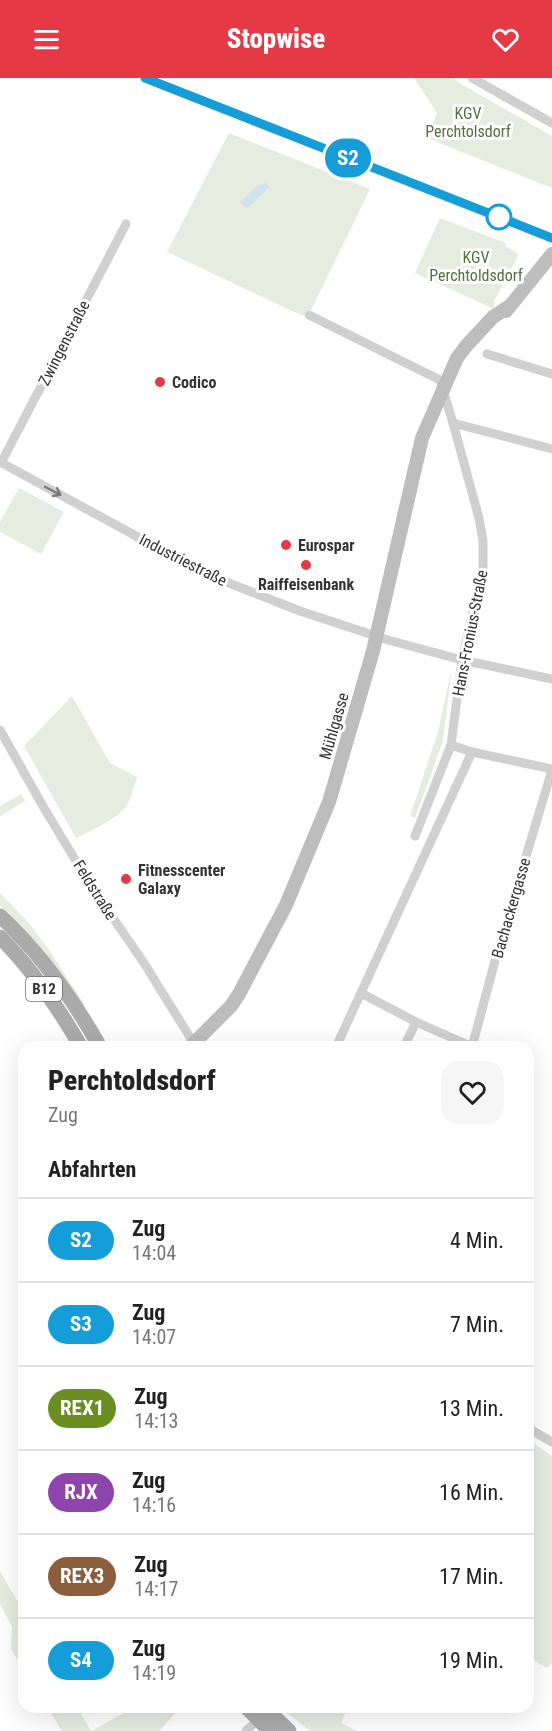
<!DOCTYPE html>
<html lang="de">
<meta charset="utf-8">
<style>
body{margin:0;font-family:"Roboto Condensed",sans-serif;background:#f6f6f6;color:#222;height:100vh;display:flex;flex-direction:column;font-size:22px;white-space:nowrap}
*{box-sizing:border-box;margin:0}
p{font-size:20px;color:#767676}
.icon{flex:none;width:33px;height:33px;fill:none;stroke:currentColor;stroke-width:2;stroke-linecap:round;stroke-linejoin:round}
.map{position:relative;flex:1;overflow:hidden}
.side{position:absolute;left:18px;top:963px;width:516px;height:672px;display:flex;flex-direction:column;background:#fff;border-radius:18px;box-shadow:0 6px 24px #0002}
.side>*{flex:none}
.badge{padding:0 12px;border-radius:20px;font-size:21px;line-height:39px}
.map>.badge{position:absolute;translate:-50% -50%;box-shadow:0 0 0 3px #fff}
h2{padding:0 30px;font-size:22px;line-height:54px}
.round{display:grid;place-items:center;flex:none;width:63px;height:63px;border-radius:18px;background:#f6f6f6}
.overview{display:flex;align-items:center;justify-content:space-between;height:102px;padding:0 30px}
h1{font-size:28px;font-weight:800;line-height:45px}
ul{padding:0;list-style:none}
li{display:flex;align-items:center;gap:18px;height:84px;padding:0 30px;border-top:2px solid #e0e0e0}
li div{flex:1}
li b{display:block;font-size:22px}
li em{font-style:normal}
li .badge{min-width:66px;font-weight:700;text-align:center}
header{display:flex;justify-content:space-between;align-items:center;height:78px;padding:0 30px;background:#e63946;color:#fff;font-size:27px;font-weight:800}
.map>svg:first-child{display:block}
.green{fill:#e6ecdf}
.water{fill:#cfe2ee}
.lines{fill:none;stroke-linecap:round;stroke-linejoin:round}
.street{stroke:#d0d0d0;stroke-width:9}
.secondary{stroke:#bdbdbd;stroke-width:14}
.primary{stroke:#ababab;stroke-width:15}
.rail-casing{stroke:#888;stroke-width:5}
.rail{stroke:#fff;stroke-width:3;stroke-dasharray:9;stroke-linecap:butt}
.oneway{stroke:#7a7a7a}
.line-casing{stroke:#fff;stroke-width:14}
.line{stroke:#159dd9;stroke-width:9}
.stop-dot{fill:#fff;stroke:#159dd9;stroke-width:3}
.poi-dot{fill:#e63946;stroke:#fff;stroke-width:2}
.labels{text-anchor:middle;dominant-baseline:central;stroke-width:6;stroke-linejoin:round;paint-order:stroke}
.shield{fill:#fff;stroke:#707070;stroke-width:1.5}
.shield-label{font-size:15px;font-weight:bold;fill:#333}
.park-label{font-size:16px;fill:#56703f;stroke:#fff}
.street-label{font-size:16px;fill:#333;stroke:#fff}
.poi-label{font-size:16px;font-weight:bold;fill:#333;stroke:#fff;text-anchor:start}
</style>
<header><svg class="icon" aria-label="menu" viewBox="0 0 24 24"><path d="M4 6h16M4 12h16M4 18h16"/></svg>Stopwise<svg class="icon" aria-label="heart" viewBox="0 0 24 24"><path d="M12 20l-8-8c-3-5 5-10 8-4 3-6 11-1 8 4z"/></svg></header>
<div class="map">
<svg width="552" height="1653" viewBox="0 0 552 1653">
<rect width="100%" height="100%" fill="#fff"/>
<g class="green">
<path d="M 414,0 L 454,0 L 461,6 L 552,58 L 552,110 L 427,60 L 437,35 Z"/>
<path d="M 229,55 L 370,111 L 311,232 L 303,238 L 167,174 Z"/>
<path d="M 440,140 L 506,165 L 505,168 L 519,176 L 494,223 L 494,231 L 415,195 Z"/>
<path d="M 19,410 L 64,434 L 41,476 L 0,454 L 0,444 Z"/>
<path d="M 452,589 L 443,663 L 415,740 L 410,738 L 438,654 Z"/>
<path d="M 72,618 L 110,685 L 137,699 C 134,709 131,722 125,730 C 112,744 92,752 76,760 L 24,668 Z"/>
<path d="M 21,716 L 25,723 L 0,738 L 0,728 Z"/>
<path d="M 0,815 L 29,845 L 49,872 L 85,927 L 81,929 L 25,853 L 0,828 Z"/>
<path d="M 528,1362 L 552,1378 L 552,1585 L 547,1590 L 528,1579 Z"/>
<path d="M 0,1493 L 24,1535 L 24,1592 L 11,1571 L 12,1549 L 0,1526 Z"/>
<path d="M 47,1629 L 77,1629 L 91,1653 L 62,1653 Z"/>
<path d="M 129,1629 L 181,1629 L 159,1653 L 92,1653 L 122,1636 Z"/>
<path d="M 280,1629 L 348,1629 L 341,1645 L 357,1653 L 310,1653 Z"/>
</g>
<path class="water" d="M 266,105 L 269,109 L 247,131 L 240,124 L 257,108 Z"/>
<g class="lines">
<g class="street">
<path d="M 472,0 L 552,45"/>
<path d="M 309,237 L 440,302 L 453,345 L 479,440 L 483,463 L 483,489 L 462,582 L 451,667 L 415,758"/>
<path d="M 487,276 L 552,296"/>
<path d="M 453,345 L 552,371"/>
<path d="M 0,384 L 206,496 L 300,533 L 388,562 L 462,582 L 552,601"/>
<path d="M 1,385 L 126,146"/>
<path d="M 0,652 L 44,730 L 91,808 L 144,885 L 196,969"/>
<path d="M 451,667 L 472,674 L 552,691"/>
<path d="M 361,915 L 416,944 L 473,969"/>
<path d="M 336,969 L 472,674"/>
<path d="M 404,969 L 416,944"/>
<path d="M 472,969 L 499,868 L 552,692"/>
<path d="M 528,1350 L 552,1364"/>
<path d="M 246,1653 L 258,1642"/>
</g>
<g class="secondary">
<path d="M 506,233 L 552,176"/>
<path d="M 190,969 L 231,928 L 239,916 L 286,827 L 329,724 L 373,573 L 422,360 L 457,280 L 467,267 L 493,239 L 510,228"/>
</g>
<g class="primary">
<path d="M 0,838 C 41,876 73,921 100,969"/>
<path d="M 0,859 C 33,892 58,929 81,969"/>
<path d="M 246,1629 L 270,1653"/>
<path d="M 264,1629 L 289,1653"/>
</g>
<defs>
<path id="rail" d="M 145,0 L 552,160"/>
</defs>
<use href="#rail" class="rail-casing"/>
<use href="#rail" class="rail"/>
</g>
<defs><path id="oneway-shaft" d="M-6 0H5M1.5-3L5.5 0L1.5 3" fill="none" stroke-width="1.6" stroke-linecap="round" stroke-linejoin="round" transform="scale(1.5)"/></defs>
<use class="oneway" href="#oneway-shaft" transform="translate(53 413) rotate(28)"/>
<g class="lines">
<defs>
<path id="line" d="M 145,0 L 552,160"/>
</defs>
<use href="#line" class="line-casing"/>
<use href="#line" class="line"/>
</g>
<circle class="stop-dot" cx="499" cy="139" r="12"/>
<g class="poi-dot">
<circle cx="160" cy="304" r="6"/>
<circle cx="286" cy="467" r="6"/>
<circle cx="306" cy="487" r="6"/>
<circle cx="126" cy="801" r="6"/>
</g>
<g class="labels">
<rect class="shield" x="26" y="899" width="36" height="24" rx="4.5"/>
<g class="shield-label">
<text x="44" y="911">B12</text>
</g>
<g class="park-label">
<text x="468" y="35">KGV<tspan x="468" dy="18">Perchtolsdorf</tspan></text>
<text x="476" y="179">KGV<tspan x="476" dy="18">Perchtoldsdorf</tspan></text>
</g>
<g class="street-label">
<text transform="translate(64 265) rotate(-63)">Zwingenstraße</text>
<text transform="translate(183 482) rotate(27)">Industriestraße</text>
<text transform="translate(470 555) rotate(-79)">Hans-Fronius-Straße</text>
<text transform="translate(334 648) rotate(-74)">Mühlgasse</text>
<text transform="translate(95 812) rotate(58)">Feldstraße</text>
<text transform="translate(511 830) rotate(-74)">Bachackergasse</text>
</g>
<g class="poi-label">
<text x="172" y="304">Codico</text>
<text x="298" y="467">Eurospar</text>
<text x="306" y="506" text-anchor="middle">Raiffeisenbank</text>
<text x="138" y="792">Fitnesscenter<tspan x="138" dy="18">Galaxy</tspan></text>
</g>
</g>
</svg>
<b class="badge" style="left:348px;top:80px;background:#159dd9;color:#fff">S2</b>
<section class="side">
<div class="overview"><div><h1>Perchtoldsdorf</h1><p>Zug</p></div><a class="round"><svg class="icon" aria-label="heart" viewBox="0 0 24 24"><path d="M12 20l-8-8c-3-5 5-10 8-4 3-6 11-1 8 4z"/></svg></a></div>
<h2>Abfahrten</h2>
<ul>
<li><span class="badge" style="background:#159dd9;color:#fff">S2</span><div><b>Zug</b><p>14:04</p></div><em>4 Min.</em></li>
<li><span class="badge" style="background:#159dd9;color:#fff">S3</span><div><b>Zug</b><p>14:07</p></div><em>7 Min.</em></li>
<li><span class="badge" style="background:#6b8e23;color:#fff">REX1</span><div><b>Zug</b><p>14:13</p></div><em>13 Min.</em></li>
<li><span class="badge" style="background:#8e44ad;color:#fff">RJX</span><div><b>Zug</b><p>14:16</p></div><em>16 Min.</em></li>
<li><span class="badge" style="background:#8b5e3c;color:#fff">REX3</span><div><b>Zug</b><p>14:17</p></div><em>17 Min.</em></li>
<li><span class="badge" style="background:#159dd9;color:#fff">S4</span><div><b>Zug</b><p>14:19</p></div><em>19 Min.</em></li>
</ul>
</section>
</div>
